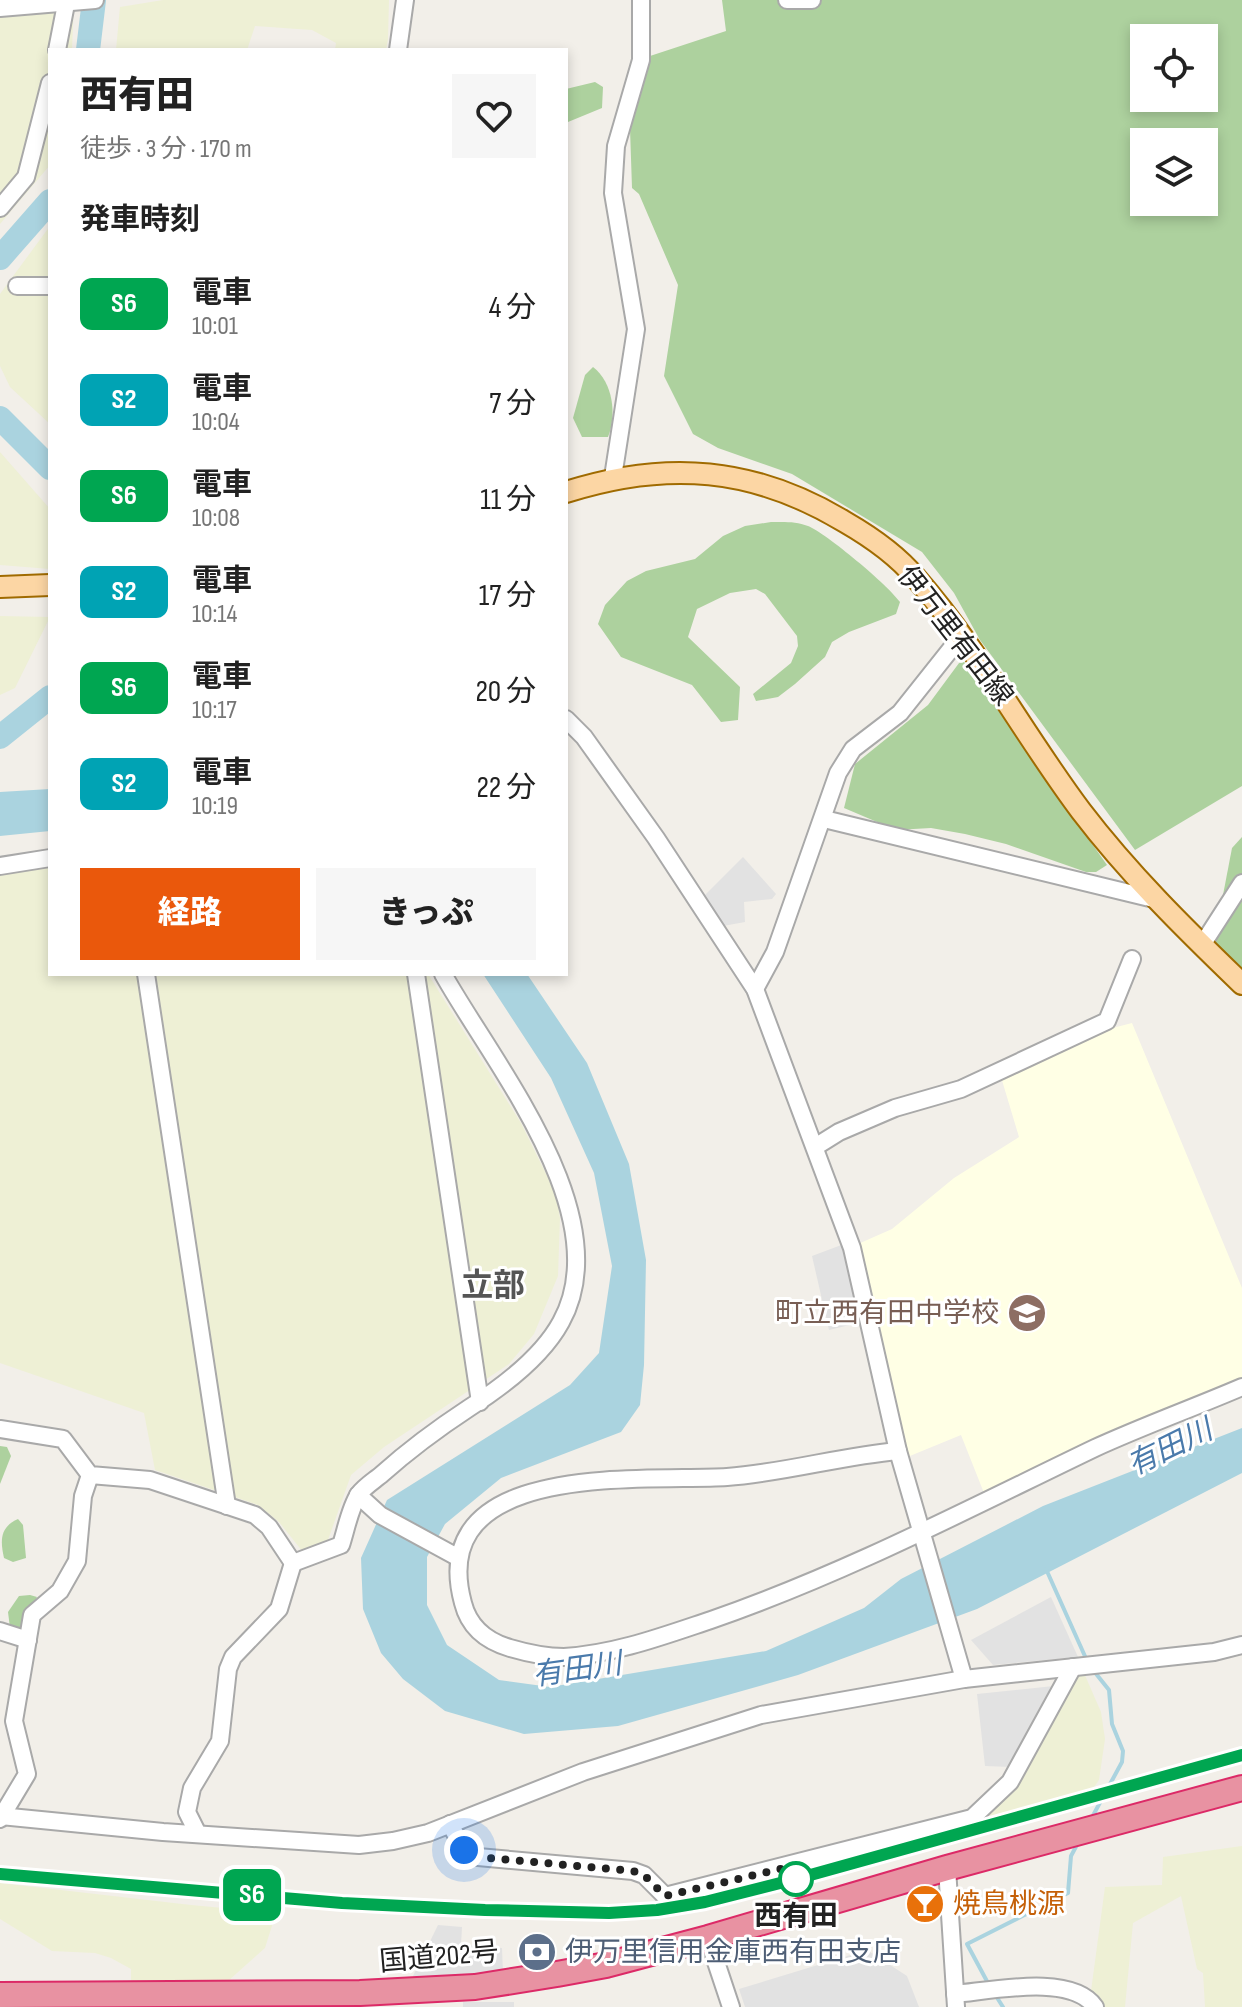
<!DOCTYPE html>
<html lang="ja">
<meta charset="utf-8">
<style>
body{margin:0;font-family:"Sofia Sans Condensed","Noto Sans JP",sans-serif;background:#f6f6f6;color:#222;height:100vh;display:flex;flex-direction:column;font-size:30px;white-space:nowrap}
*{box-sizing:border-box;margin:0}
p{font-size:26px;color:#767676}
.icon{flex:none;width:44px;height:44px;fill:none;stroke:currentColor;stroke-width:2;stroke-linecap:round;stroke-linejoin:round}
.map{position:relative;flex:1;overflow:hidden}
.details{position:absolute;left:48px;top:48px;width:520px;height:928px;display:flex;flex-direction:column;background:#fff;border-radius:0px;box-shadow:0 4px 12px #0003}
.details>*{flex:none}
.badge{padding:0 16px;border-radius:12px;font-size:28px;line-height:52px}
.tools{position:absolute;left:1130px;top:24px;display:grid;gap:16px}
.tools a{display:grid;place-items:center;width:88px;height:88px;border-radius:0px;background:#fff;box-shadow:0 4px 12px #0003;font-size:40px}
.you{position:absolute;width:40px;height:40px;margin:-20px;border:6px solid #fff;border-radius:50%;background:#1a73e8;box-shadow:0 0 0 12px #1a73e833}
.map>.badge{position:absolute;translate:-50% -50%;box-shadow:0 0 0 4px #fff}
h2{padding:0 32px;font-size:30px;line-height:72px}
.round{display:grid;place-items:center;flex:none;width:84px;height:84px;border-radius:0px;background:#f6f6f6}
.headline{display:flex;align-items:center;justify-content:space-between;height:136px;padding:0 32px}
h1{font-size:38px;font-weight:800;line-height:60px}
.action{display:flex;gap:16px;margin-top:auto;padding:16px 32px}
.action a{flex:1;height:92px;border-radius:0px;background:#ea580c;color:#fff;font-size:32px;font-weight:800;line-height:92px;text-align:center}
.action a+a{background:#f6f6f6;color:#222}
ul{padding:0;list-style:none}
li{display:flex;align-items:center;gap:24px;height:96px;padding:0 32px}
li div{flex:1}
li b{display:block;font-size:30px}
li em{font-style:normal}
li .badge{min-width:88px;font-weight:700;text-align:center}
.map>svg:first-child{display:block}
.education{fill:#ffffe5}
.farmland{fill:#eef0d5}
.forest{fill:#add19e;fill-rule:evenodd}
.parking{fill:#e2e2e2}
.water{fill:#aad3df}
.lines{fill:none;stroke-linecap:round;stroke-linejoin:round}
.stream{stroke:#aad3df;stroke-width:4}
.river{stroke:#aad3df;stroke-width:24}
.minor-casing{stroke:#a9a9a9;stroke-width:20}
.major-casing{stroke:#a06b00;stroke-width:24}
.highway-casing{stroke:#dc2a67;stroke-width:28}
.minor{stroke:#fff;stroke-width:16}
.major{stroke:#fcd6a4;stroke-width:20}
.highway{stroke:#e892a2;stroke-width:24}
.rail-casing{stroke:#707070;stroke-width:7}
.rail{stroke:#fff;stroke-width:4;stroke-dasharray:12;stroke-linecap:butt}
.line-casing{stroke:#fff;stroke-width:18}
.line{stroke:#00a651;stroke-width:12}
.walk{stroke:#222;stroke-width:8;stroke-dasharray:0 14.4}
.stop-dot{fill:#fff;stroke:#00a651;stroke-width:4}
.labels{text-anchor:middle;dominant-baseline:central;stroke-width:6;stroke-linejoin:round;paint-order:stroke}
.street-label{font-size:28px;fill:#222;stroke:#fff}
.education-label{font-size:28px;fill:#785e54;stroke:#fff;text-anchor:end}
.food-label{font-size:28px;fill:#c56008;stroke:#fff;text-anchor:start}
.stop-label{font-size:28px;font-weight:bold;fill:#222;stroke:#fff}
.service-label{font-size:28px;fill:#4e5e75;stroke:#fff;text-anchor:start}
.water-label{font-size:30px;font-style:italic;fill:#4a7aab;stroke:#fff}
.quarter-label{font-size:32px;font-weight:bold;fill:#555;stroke:#fff}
</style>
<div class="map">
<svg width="1242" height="2007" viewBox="0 0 1242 2007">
<rect width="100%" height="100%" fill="#f2efe9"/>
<path class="education" d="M 1132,1023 L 1242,1288 L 1242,1384 L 1102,1440 L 984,1493 L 961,1435 L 905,1458 L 858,1244 L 892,1229 L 954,1178 L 1019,1137 L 1001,1077 L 1097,1032 Z"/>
<g class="farmland">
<path d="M 0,0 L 74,0 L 72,50 L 50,50 L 50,165 L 0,224 Z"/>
<path d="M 163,0 L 389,0 L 388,39 L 386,50 L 335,50 L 336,43 L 312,30 L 255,26 L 247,50 L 116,50 L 120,7 Z"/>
<path d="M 50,226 L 50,424 L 10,387 L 0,366 L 0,294 Z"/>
<path d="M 0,452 L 50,509 L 50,569 L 0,565 Z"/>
<path d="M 0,616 L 50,617 L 15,688 L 0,695 Z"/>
<path d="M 50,868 L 50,974 L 428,974 L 521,1123 L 556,1194 L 560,1218 L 558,1276 L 534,1334 L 509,1364 L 384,1447 L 351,1475 L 328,1540 L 303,1552 L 279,1522 L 258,1505 L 155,1470 L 144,1413 L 0,1363 L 0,872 Z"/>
<path d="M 1084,1673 L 1101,1712 L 1105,1739 L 1099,1780 L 1090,1793 L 986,1823 L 984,1815 L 1077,1676 Z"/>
<path d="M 1242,1846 L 1242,2007 L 1205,2007 L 1203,1973 L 1197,1969 L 1181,1896 L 1133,1923 L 1125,2007 L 1100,2007 L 1091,1991 L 1105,1887 L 1162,1885 L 1163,1857 Z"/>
<path d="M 0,1883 L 191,1905 L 276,1913 L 265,1948 L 228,1981 L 131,1981 L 131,1969 L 111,1958 L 95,1953 L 52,1951 L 0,1919 Z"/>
</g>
<g class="forest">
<path d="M 722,0 L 1242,0 L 1242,786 L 1135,850 L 980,640 L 954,593 L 922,552 L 792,474 L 718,448 L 693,434 L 664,376 L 678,285 L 639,194 L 632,188 L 629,99 L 650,56 L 726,31 ZM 1144,38 L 1204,38 L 1204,98 L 1144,98 ZM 1144,142 L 1204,142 L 1204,202 L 1144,202 Z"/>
<path d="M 595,82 L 603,87 L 602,108 L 568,122 L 566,133 L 566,89 Z"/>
<path d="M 593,367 C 613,382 617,415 608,437 L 582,437 L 573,418 L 585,375 Z"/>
<path d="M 771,522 C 783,522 796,521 808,526 C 827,534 888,585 900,602 L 896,614 L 849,632 L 832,642 L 825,657 L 795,684 L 778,697 L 756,701 L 753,694 L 791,663 L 798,646 L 797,636 L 765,594 L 756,589 L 730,593 L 697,609 L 688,637 L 740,687 L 738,720 L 721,722 L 692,685 L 621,657 L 598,624 L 605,605 L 627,581 L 646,571 L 695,559 L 723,536 L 745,526 Z"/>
<path d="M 962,659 L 1107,865 L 1096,872 L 1086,872 L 1006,844 L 965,834 L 931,828 L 896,830 L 844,808 L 855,764 L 928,705 Z"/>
<path d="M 1242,837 L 1242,987 L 1214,942 L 1232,848 Z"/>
<path d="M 0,1446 L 7,1447 L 11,1456 L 0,1484 Z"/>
<path d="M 18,1519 L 23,1525 L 26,1558 L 13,1562 L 4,1558 C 0,1540 0,1527 18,1519 Z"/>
<path d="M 30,1595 L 37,1597 L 17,1632 L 10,1628 L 8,1612 L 19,1596 Z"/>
</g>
<g class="parking">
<path d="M 743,857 L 776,894 L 772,899 L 744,902 L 745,922 L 723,926 L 703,897 Z"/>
<path d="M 844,1244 L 862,1322 L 829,1330 L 812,1256 Z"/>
<path d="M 1051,1597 L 1078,1657 L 993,1665 L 971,1640 Z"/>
<path d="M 1063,1685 L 1011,1767 L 985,1766 L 977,1694 Z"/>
<path d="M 438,1925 L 462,1927 L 461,1945 L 502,1948 L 503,1973 L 461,1979 L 413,1976 Z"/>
<path d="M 867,1950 L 907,1976 L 919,2007 L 745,2007 L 739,1989 Z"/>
<rect x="463" y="2002" width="51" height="5"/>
</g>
<g class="water">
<path d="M 50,789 L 50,831 L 0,836 L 0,792 Z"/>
<path d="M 483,974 L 527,974 L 587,1063 L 629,1164 L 646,1260 L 644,1365 L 640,1405 L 621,1432 L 501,1478 L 445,1524 L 427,1557 L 427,1605 L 447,1645 L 499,1680 L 550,1687 L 766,1651 L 864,1608 L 901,1579 L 1043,1506 L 1242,1428 L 1242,1473 L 977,1609 L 798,1675 L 618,1726 L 524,1734 L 445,1711 L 403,1679 L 381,1653 L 363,1609 L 361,1558 L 387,1500 L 570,1385 L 599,1353 L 612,1266 L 594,1173 L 551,1078 Z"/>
</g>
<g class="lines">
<g class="stream">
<path d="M 1046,1569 L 1088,1663"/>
<path d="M 1090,1821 L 1122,1762 L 1123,1751 L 1112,1724 L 1109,1690 L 1093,1670"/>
<path d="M 989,1985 L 967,1944 L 1068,1893 L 1071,1856 L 1078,1843"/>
<path d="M 996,1996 L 1003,2007"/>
</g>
<g class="river">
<path d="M 88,50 L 94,0"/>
<path d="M 0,258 L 50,201"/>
<path d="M 0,418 L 50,468"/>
<path d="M 0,737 L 50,697"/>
</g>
<defs>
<g id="minor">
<path d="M 787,0 L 812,0"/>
<path d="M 0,8 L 95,0"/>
<path d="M 57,50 L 66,4"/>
<path d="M 398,50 L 405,0"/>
<path d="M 0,208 L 26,177 L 50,83"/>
<path d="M 17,286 L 50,286"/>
<path d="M 613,477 L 636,329 L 613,193 L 616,146 L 641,60 L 641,0"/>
<path d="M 566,719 L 584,737 L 656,838 L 755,989 L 852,1248 L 898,1451 L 964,1679"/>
<path d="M 824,819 L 1158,900"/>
<path d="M 0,866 L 50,858"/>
<path d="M 1202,945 L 1242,883"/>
<path d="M 146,974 L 227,1506"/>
<path d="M 416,974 L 480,1402"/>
<path d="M 755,989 L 775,952 L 838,773 L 853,749 L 900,713 L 962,635"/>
<path d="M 815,1147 L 839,1132 L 895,1108 L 961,1089 L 1107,1021 L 1132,959"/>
<path d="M 0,1429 L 63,1439 L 90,1475 L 150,1480 L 255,1515 L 269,1527 L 293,1563"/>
<path d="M 898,1451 C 841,1456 784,1473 727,1477 C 645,1482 424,1459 463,1603 C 469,1627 486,1641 510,1648 C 527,1653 546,1657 564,1657 C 615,1654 663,1636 711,1620 C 844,1574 968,1509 1095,1448 C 1143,1426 1193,1408 1242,1387"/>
<path d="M 358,1495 L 380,1515 L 459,1558"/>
<path d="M 293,1563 L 341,1545 C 346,1530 350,1507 359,1494 C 365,1486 375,1480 382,1474 C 410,1449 437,1429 469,1408 C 502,1387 542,1357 561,1322 C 620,1216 492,1062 443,974"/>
<path d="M 0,1631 L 28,1640"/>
<path d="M 0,1816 L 163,1832 L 359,1845 L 393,1841 L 428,1833 L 583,1772 L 761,1715 L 964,1679 L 1214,1652 L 1242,1645"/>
<path d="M 0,1819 L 27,1774 L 14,1721 L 32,1615 L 60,1591 L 77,1561 L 83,1496 L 90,1475"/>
<path d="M 450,1824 L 464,1850 L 478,1857 L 633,1871 L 644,1875 L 665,1896 L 972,1818 L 1010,1782 L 1073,1667"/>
<path d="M 197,1832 L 187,1812 L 192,1788 L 220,1741 L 228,1669 L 233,1657 L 279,1609 L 293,1563"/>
<path d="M 947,1868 L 956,2007"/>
<path d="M 708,1938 L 731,2007"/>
<path d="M 955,1994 C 990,1991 1072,1973 1095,2007"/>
</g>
<g id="major">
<path d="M 566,492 C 667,460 754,467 845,522 C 871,537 897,555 916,578 C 979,650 1024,735 1081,811 C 1129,874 1186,930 1242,984"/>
<path d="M 0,587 L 50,585"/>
</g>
<path id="highway" d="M 0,1995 L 360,1993 L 475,1987 L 557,1974 L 606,1965 L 708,1938 L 947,1868 L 1242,1788"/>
</defs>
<use href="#minor" class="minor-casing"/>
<use href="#major" class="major-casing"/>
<use href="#highway" class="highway-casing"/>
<use href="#minor" class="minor"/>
<use href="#major" class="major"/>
<use href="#highway" class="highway"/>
<defs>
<path id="rail" d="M 0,1874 L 342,1903 L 513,1912 L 657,1910 L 705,1902 L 796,1879 L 1242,1755"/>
</defs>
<use href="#rail" class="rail-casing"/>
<use href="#rail" class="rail"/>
</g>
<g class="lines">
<defs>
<path id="line" d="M 0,1874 L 342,1903 L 485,1910 L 609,1913 L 657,1910 L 705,1902 L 796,1879 L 1242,1755"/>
</defs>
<use href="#line" class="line-casing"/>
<use href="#line" class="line"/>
<path class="walk" d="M 464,1850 L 478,1857 L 633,1871 L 644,1875 L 665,1896 L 785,1868 L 796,1879"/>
</g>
<defs>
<symbol id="school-disc" viewBox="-11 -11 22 22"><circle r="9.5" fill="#8d6e63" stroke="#fff"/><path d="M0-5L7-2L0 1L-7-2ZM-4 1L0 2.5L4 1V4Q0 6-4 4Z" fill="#fff"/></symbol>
<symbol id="bar-disc" viewBox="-11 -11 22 22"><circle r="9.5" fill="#e8710a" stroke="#fff"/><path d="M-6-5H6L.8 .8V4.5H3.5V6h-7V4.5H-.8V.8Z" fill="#fff"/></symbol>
<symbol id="bank-disc" viewBox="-11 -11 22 22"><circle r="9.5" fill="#5c6f8a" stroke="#fff"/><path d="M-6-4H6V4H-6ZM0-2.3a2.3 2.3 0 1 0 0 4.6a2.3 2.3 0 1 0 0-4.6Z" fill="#fff"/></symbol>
</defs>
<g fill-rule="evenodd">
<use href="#school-disc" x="1005" y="1291" width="44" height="44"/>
<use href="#bar-disc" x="903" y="1882" width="44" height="44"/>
<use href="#bank-disc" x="515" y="1930" width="44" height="44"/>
</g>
<circle class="stop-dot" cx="796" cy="1879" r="16"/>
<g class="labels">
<g class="street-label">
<text transform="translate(955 636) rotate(52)">伊万里有田線</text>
<text transform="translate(439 1957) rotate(-5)">国道202号</text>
</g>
<g class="education-label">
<text x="999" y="1313">町立西有田中学校</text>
</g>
<g class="food-label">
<text x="953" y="1904">焼鳥桃源</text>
</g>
<g class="stop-label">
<text x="796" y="1916">西有田</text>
</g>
<g class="service-label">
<text x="565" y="1952">伊万里信用金庫西有田支店</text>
</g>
<g class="water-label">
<text transform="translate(1170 1448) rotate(-26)">有田川</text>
<text transform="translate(577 1670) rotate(-8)">有田川</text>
</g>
<g class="quarter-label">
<text x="493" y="1286">立部</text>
</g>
</g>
</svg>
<div class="tools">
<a><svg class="icon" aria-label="locate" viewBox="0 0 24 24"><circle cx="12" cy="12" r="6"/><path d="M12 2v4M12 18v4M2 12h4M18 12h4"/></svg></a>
<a><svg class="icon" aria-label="layers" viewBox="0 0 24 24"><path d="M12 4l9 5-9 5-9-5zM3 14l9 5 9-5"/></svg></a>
</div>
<div class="you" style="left:464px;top:1850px"></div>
<b class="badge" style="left:252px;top:1895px;background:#00a651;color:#fff">S6</b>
<section class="details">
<div class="headline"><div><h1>西有田</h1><p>徒歩 · 3 分 · 170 m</p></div><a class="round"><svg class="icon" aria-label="heart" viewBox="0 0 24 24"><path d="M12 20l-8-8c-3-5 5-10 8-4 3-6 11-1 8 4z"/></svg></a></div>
<h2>発車時刻</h2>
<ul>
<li><span class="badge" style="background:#00a651;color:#fff">S6</span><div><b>電車</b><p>10:01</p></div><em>4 分</em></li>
<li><span class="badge" style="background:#00a3b4;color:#fff">S2</span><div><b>電車</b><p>10:04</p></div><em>7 分</em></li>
<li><span class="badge" style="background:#00a651;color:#fff">S6</span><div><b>電車</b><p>10:08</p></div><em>11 分</em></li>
<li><span class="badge" style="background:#00a3b4;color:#fff">S2</span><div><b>電車</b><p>10:14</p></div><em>17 分</em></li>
<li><span class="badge" style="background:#00a651;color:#fff">S6</span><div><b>電車</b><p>10:17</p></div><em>20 分</em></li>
<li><span class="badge" style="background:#00a3b4;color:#fff">S2</span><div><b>電車</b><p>10:19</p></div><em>22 分</em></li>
</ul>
<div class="action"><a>経路</a><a>きっぷ</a></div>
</section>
</div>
